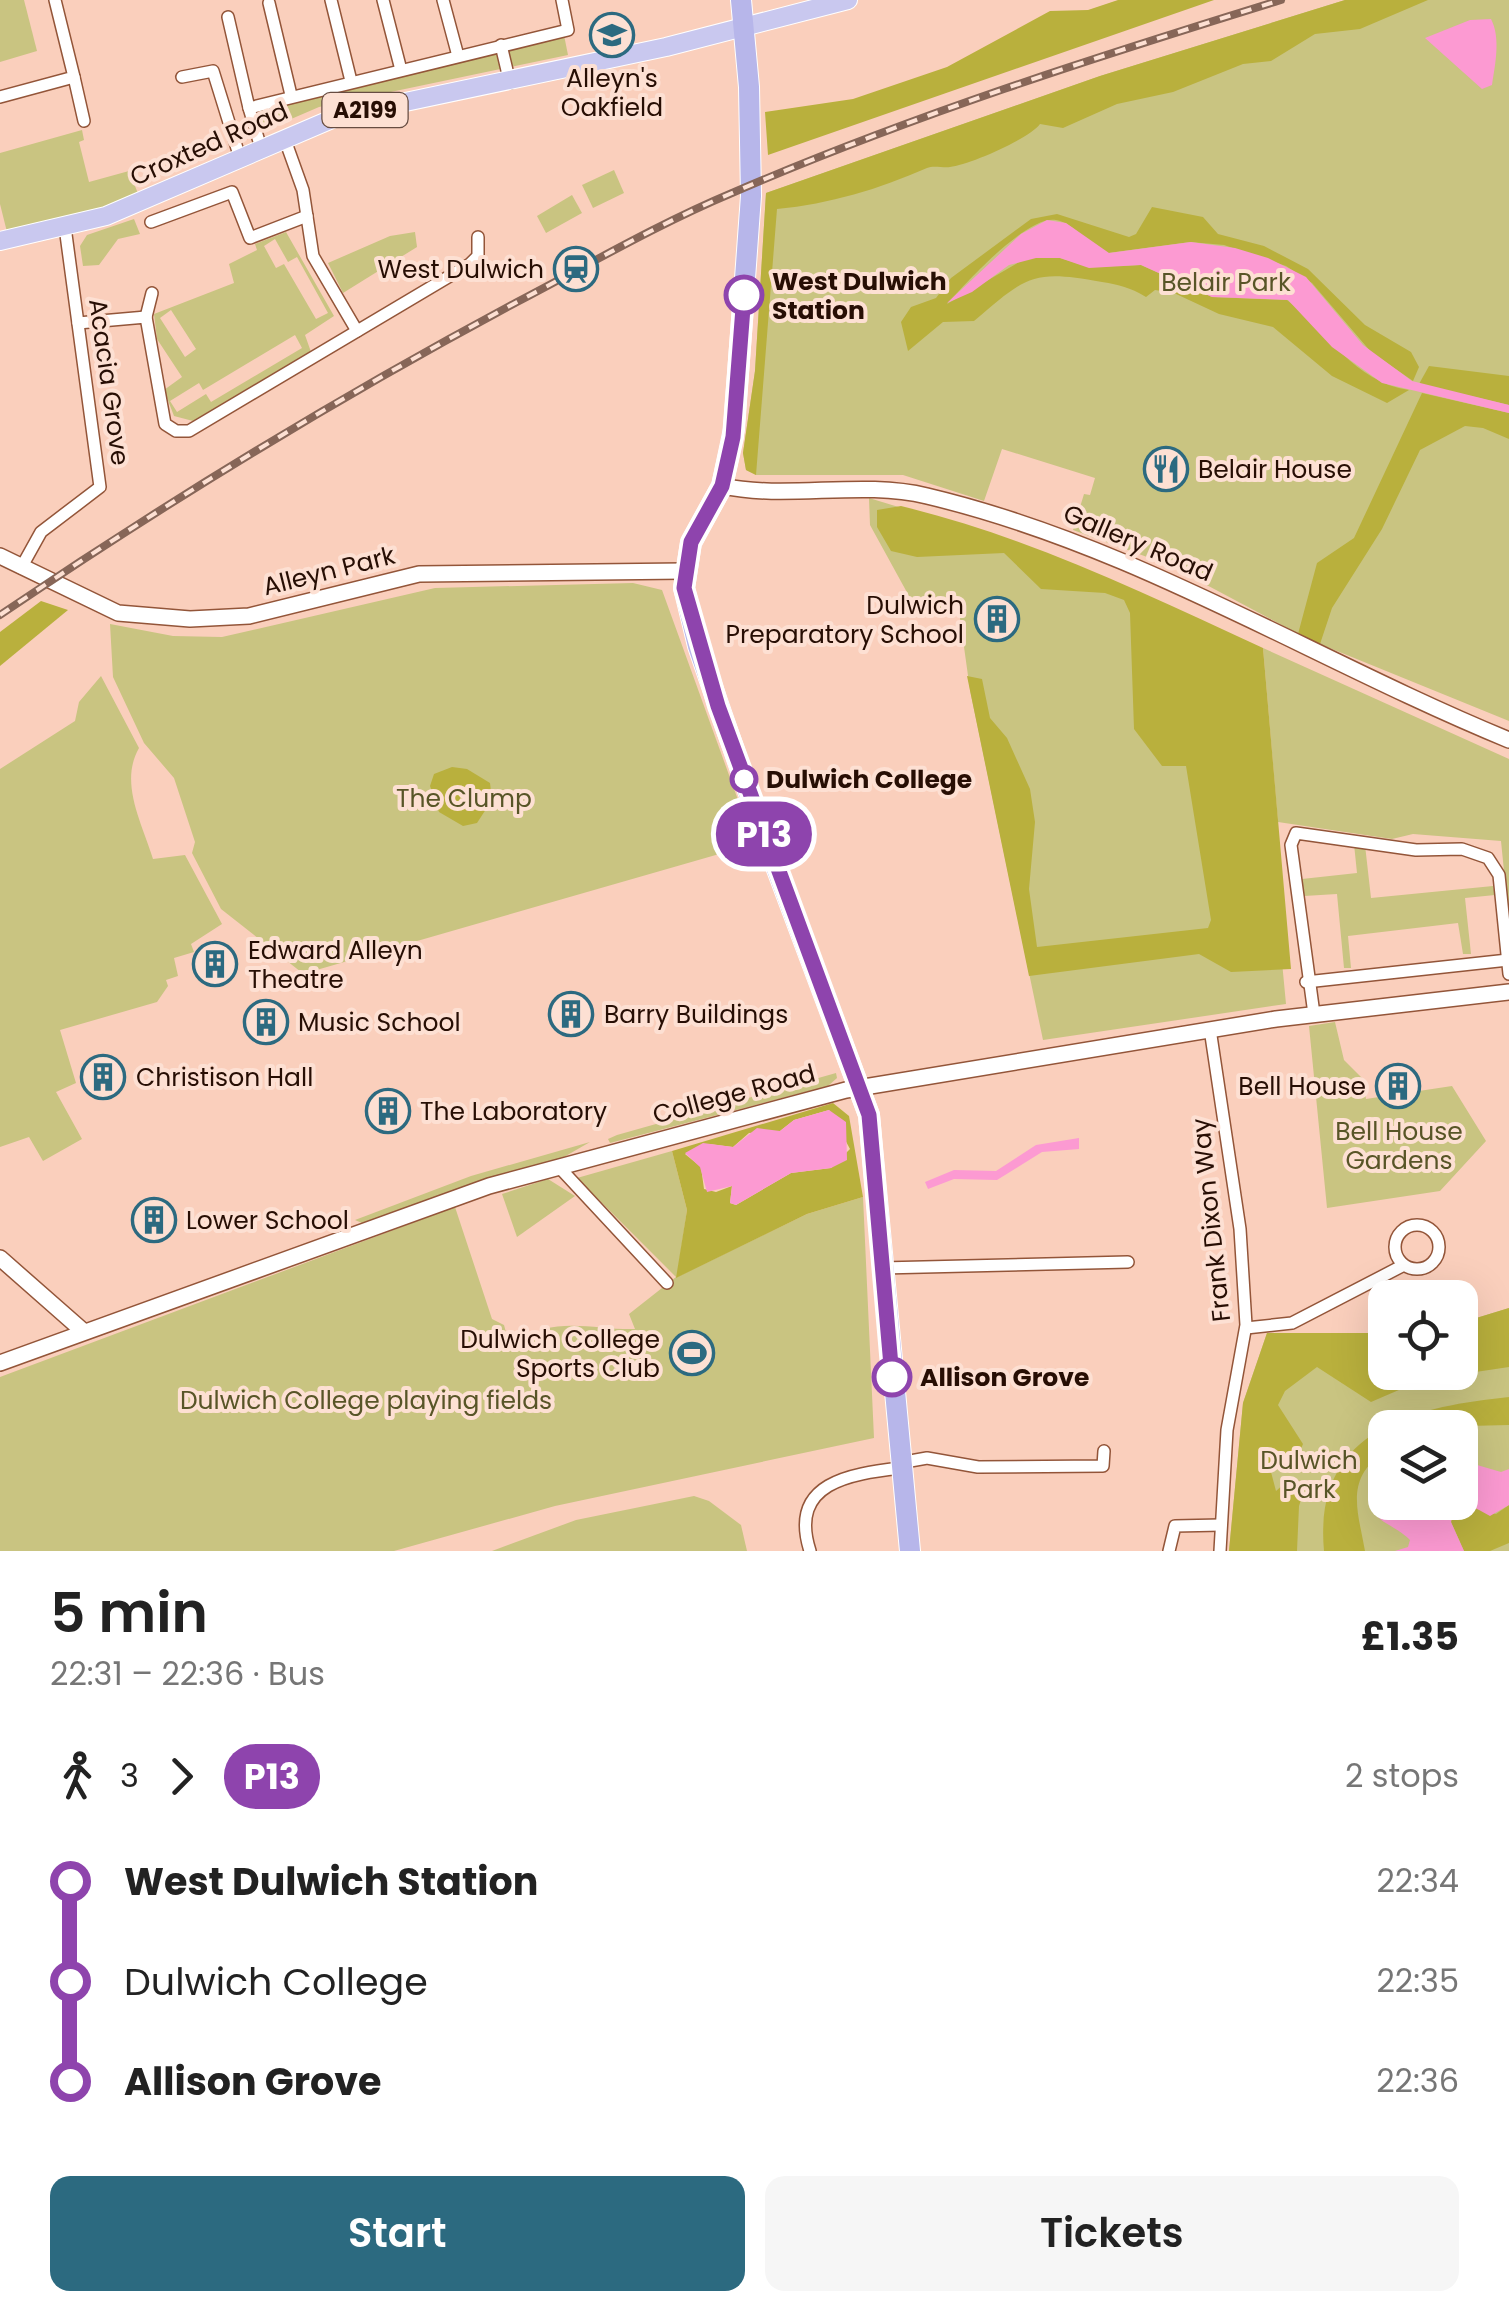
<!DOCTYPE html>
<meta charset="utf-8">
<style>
body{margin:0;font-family:Poppins,sans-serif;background:#f6f6f6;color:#222;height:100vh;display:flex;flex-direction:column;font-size:38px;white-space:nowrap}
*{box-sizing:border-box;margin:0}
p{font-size:32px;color:#767676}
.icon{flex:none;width:55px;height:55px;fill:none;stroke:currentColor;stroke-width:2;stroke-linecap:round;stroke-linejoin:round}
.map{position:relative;height:1551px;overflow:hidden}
.panel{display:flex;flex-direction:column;background:#fff;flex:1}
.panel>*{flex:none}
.badge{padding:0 20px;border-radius:32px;font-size:35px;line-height:65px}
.tools{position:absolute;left:1368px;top:1280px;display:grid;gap:20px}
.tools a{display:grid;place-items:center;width:110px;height:110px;border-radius:20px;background:#fff;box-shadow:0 10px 40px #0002;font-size:50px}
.map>.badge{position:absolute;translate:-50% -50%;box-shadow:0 0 0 5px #fff}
.legs{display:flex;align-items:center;gap:15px;height:110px;padding:0 50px;font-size:32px}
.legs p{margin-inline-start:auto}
.summary{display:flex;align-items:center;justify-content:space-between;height:170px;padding:0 50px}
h1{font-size:55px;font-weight:600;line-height:75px}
.button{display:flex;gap:20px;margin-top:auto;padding:20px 50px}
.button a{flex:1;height:115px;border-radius:20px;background:#2c6a80;color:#fff;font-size:40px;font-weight:600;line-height:115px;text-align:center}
.button a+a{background:#f6f6f6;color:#222}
ul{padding:0 50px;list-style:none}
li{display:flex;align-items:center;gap:35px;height:100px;font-size:38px}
li i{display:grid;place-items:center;width:15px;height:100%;margin:0 12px;background:currentColor}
li i::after{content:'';width:25px;height:25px;margin:-12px;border:8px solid;border-radius:50%;background:#fff}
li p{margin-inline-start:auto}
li:first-child i{background:linear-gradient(#0000 50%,currentColor 0)}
li:last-child i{background:linear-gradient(currentColor 50%,#0000 0)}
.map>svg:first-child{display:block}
.green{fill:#c9c481;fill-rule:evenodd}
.forest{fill:#b9b03d;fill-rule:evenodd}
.water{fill:#fc9ad2}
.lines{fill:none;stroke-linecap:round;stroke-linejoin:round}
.minor-casing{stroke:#935539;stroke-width:14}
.tertiary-casing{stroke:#935539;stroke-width:18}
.primary-casing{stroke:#fff;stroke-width:20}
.trunk-casing{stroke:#fff;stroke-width:22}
.minor{stroke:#fff;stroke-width:11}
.tertiary{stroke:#fff;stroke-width:15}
.primary{stroke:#c9c8ef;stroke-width:18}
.trunk{stroke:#b7b6ea;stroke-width:20}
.rail-casing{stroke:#876658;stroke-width:8}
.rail{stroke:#fde0d3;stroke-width:4;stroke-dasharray:11;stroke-linecap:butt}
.line-1-casing{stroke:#fff;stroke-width:22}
.line-1{stroke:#8e44ad;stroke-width:15}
.stop-1-dot{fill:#fff;stroke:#8e44ad;stroke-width:5}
.labels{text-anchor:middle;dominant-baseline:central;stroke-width:8;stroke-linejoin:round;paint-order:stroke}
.shield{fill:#fde0d3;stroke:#674d42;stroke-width:2.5}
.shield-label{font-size:22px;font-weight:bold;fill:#270e04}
.poi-label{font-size:25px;fill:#270e04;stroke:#fde0d3;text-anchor:start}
.street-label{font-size:25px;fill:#270e04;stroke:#fde0d3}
.stop-label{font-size:25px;font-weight:bold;fill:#270e04;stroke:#fde0d3;text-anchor:start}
.park-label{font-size:25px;fill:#585527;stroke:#fde0d3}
</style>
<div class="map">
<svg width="1509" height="1551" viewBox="0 0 1509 1551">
<rect width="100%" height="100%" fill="#facfbc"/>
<g class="green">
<path d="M 0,0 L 24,0 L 37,51 L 0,62 Z"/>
<path d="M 1345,0 L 1509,0 L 1509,721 L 1310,640 L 1169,565 L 1073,530 L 1084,494 L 1090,495 L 1095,478 L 1002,449 L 984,501 L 903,475 L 756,475 L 746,470 L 743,453 L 755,371 L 766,193 L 1100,76 Z"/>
<path d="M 564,35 L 568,55 L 319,107 L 261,132 L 257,112 L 292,100 Z"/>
<path d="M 82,130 L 84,140 L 79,142 L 89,182 L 129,171 L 139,196 L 9,240 L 0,204 L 0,153 Z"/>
<path d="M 614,170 L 624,193 L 593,208 L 582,185 Z"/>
<path d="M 572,195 L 582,213 L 546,233 L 537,216 Z"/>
<path d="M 134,219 L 140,234 L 118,239 L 99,265 L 83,266 L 80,246 L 87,235 Z"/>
<path d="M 286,232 L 334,316 L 305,335 L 311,352 L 193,421 L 174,416 L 164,390 L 182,377 L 157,339 L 154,314 L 234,283 L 229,264 L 257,250 L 255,244 ZM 275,239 L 288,262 L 297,257 L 328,313 L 316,319 L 284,264 L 276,268 L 264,246 ZM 171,310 L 196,349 L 185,357 L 160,318 ZM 295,335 L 302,348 L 211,402 L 206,394 L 177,412 L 170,401 L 199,383 L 203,390 Z"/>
<path d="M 415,232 L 417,247 L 343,293 L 328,263 L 390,236 Z"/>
<path d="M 869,498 L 1030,547 L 1252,646 L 1286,1004 L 1043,1040 L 970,690 L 959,611 L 915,607 L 870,525 Z"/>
<path d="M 633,583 L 662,590 L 754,844 L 313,971 L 301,972 L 221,909 L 192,853 L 195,842 L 174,778 L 144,743 L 113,677 L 110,624 L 173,636 L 222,637 L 435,588 Z"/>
<path d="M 1263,648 L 1509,759 L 1509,921 L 1501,841 L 1413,834 L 1392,839 L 1278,822 Z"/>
<path d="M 101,676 L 139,748 C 119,783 142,823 153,859 L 185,855 L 222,924 L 191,944 L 194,952 L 174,958 L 178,976 L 166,980 L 168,986 L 157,1002 L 60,1030 L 76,1083 L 56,1092 L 82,1139 L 43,1161 L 29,1137 L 0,1147 L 0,769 L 75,721 L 79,702 Z"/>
<path d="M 1354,844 L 1365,845 L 1371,898 L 1493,886 L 1495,895 L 1465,898 L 1471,954 L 1463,954 L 1458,923 L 1348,936 L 1351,968 L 1344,968 L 1337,894 L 1304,896 L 1302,879 L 1357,873 Z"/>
<path d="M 1335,1022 L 1344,1060 L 1363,1079 L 1366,1099 L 1452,1086 L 1486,1141 L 1440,1191 L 1327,1208 L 1309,1026 Z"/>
<path d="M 836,1073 L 837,1078 L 828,1086 L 610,1143 L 608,1139 L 617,1135 Z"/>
<path d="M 590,1142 L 564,1157 L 362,1223 L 355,1220 L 471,1176 Z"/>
<path d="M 672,1151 L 687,1210 L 677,1277 L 807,1214 L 863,1197 L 874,1438 L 555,1506 L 394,1551 L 0,1551 L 0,1377 L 455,1207 L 492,1319 L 504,1325 L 511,1351 C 525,1347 529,1334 544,1329 C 572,1321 606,1330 635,1329 L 629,1314 L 676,1277 L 577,1178 Z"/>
<path d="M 548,1179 L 575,1196 L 517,1237 L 502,1194 Z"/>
<path d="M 1509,1308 L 1509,1551 L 1229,1551 L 1243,1403 L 1267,1333 L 1385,1334 L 1385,1372 L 1460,1372 L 1460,1323 ZM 1385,1428 L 1460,1428 L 1460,1502 L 1385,1502 Z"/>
<path d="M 694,1496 L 709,1501 L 741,1525 L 747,1551 L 492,1551 L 576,1520 Z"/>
</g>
<g class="forest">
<path d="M 1118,0 L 1214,0 L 768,155 L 765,112 L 853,99 L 947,67 L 1050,11 L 1088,10 Z"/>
<path d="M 1345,0 L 1428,0 L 1360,29 L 1315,34 L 1271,61 L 1243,64 L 1173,92 L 1117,104 L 1063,128 L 1040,124 C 1029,139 969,165 950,167 C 943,168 933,165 927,168 C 879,189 830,204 777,209 L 756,475 L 746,470 L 743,453 L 755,371 L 766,193 L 1100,76 Z"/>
<path d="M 1152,207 L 1203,217 L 1218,234 L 1264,246 L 1308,269 L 1365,325 L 1411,352 L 1419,367 L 1413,381 L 1371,352 L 1312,283 L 1286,266 L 1224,245 L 1190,242 L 1108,253 C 1089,246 1074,223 1056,220 C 1028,214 964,285 947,304 L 1026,258 L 1060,258 L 1089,267 L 1141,265 L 1212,297 L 1287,300 C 1328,332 1354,382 1409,390 L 1387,403 L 1332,376 L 1273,327 L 1219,314 L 1174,293 L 1155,290 L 1146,297 C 1129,287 1120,285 1102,282 C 1032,269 1027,276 974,321 L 943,322 L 908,351 L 901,322 L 911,307 L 936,298 L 951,278 L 1031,219 L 1057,214 L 1129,237 L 1136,234 Z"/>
<path d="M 1429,366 L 1509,376 L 1509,405 L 1419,384 Z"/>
<path d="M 1422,393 L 1509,413 L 1509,439 L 1483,428 L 1465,426 L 1420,450 L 1382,529 L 1332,608 L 1320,644 L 1298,634 L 1317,563 L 1354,538 Z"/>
<path d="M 901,506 C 1029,537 1144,593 1263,648 L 1291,969 L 1231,972 L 1199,954 L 1029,976 L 967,676 L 982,679 L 990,718 L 1007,738 L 1030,789 L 1035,822 L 1029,889 L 1037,947 L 1208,928 L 1211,920 L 1186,766 L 1162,766 L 1134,729 L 1130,613 L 1124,600 L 1105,593 L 1041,589 L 1004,553 L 917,557 L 891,551 L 877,527 L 877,510 Z"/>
<path d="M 41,601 L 68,610 L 0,666 L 0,632 Z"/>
<path d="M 452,767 L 467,769 L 490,783 L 492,800 L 477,823 L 463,826 L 439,812 L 430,786 L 434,774 Z"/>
<path d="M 833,1103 L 849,1116 L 863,1197 L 807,1214 L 676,1278 L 687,1210 L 672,1151 ZM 829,1110 L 850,1149 L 831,1168 L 791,1173 L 736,1205 L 730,1203 L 732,1186 L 716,1192 L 704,1189 L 701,1167 L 685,1154 L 709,1144 L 733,1147 L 749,1133 L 780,1131 L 794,1120 Z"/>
<path d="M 1509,1308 L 1509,1367 L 1422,1380 L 1371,1402 L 1317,1367 L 1285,1391 L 1278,1405 L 1303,1444 L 1297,1458 L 1277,1455 L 1271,1472 L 1276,1491 L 1285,1483 L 1307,1481 L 1299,1506 L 1297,1551 L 1229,1551 L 1243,1403 L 1267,1333 L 1385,1333 L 1385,1372 L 1460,1372 L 1460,1323 Z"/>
<path d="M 1509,1397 L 1509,1425 L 1385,1428 L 1385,1452 C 1344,1478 1358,1511 1365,1551 L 1324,1551 C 1313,1430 1412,1407 1509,1397 Z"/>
<path d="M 1462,1505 L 1496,1514 L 1509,1505 L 1509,1543 L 1490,1551 L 1464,1551 L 1451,1522 L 1454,1509 Z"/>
</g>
<g class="water">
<path d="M 1491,19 C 1501,38 1495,65 1492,85 L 1482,89 L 1425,38 L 1470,20 Z"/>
<path d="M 1047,220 L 1066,223 L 1109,253 L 1191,242 L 1235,248 L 1268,258 L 1306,277 L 1363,345 L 1412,381 L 1509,405 L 1509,413 L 1382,383 L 1332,347 L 1288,300 L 1212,297 L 1141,265 L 1089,268 L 1060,258 L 1036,258 L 1009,265 L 972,292 L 947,303 L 1021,234 Z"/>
<path d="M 829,1110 L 846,1122 L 847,1160 L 831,1168 L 791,1173 L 736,1205 L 730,1203 L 732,1186 L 707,1192 L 700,1167 L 685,1153 L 703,1143 L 733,1147 L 757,1128 L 780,1131 L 794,1120 Z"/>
<path d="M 1079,1138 L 1079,1149 L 1042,1152 L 997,1180 L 954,1179 L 928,1189 L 925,1182 L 954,1170 L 996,1171 L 1036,1145 Z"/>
<path d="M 1460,1460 L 1501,1472 L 1509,1469 L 1509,1505 L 1490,1516 L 1470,1505 L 1454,1509 L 1451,1522 L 1464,1551 L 1395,1551 L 1408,1547 L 1410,1540 C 1387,1517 1355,1523 1385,1474 L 1385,1502 L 1460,1502 Z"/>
</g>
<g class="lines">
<defs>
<g id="minor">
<path d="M 331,0 L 351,81"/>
<path d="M 383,0 L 401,70"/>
<path d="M 443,0 L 458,56"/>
<path d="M 269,3 L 291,95"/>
<path d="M 228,17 L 249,108"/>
<path d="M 501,45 L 510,83"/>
<path d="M 74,77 L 84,121"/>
<path d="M 182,77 L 213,71 L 240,158"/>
<path d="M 0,97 L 74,77 L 55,0"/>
<path d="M 284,137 L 303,190 L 313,256 L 357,331"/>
<path d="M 261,148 L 249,108 L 568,30 L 562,0"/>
<path d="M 151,222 L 232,192 L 250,238 L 307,216"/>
<path d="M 146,317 L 152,293"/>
<path d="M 78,323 L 146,317 L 165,424 L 176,431 L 189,431 L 470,264 L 478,256 L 478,237"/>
<path d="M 21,568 L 41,532 L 100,487 L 65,227"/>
<path d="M 1306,982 L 1508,960"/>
<path d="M 1314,1014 L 1291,845 L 1296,833 L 1416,850 L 1462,849 L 1488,858 L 1499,875 L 1509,974"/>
<path d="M 1210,1029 L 1240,1229 L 1246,1325 L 1227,1430 L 1220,1551"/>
<path d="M 559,1167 L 667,1283"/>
<circle cx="1417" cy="1247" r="22"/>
<path d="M 882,1268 L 1128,1262"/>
<path d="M 1246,1328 L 1292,1323 L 1402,1266"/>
<path d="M 899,1463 L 927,1458 L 978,1467 L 1103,1466 L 1104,1451"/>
<path d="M 810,1551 C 788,1482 851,1474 900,1468"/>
<path d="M 1169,1551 L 1175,1526 L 1221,1525"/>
</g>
<g id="tertiary">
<path d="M 722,486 C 789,500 860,480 927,496 C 1134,545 1314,660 1509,740"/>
<path d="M 0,556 L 118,613 L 190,619 L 249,616 L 419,574 L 684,571"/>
<path d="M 0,1258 L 83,1331"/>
<path d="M 0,1363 L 489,1186 L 846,1090 L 1276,1019 L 1509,992"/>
</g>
<path id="primary" d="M 0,241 L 106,216 L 339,116 L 666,47 L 848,0"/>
<path id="trunk" d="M 741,0 L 749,87 L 751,196 L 734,429 L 722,486 L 691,543 L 684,588 L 698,646 L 754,808 L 869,1115 L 910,1551"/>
</defs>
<use href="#minor" class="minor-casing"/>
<use href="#tertiary" class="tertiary-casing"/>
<use href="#primary" class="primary-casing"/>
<use href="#trunk" class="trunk-casing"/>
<use href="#minor" class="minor"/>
<use href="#tertiary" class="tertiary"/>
<use href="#primary" class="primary"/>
<use href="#trunk" class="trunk"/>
<defs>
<path id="rail" d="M 0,615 C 167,502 339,397 517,302 C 588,265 658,224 732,193 C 910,116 1096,57 1281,0"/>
</defs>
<use href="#rail" class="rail-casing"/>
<use href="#rail" class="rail"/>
</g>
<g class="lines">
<defs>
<path id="line-1" d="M 744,295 L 733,437 L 722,486 L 691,542 L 684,588 L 718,706 L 869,1115 L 892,1377"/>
</defs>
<use href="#line-1" class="line-1-casing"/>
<use href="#line-1" class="line-1"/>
</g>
<defs>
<symbol id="school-ring" viewBox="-11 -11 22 22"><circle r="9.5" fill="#fde0d3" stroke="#2c6a80" stroke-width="1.5"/><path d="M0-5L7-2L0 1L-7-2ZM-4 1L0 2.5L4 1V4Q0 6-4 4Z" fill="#2c6a80"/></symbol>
<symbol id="station-ring" viewBox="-11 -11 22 22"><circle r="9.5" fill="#fde0d3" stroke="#2c6a80" stroke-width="1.5"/><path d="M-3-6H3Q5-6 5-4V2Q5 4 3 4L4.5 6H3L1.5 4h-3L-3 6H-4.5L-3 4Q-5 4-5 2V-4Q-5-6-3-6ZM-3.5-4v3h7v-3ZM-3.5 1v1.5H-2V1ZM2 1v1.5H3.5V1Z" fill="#2c6a80"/></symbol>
<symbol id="restaurant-ring" viewBox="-11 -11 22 22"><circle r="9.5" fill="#fde0d3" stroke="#2c6a80" stroke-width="1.5"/><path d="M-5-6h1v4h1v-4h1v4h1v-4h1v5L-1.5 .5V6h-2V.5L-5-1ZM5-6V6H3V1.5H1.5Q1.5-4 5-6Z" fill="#2c6a80"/></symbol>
<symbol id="building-ring" viewBox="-11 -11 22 22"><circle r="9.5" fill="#fde0d3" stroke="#2c6a80" stroke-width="1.5"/><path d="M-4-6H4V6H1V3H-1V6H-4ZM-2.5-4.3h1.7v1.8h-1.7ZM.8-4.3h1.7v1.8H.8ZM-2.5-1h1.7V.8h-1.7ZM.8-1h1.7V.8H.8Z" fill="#2c6a80"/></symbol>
<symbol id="stadium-ring" viewBox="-11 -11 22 22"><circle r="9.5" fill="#fde0d3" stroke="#2c6a80" stroke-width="1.5"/><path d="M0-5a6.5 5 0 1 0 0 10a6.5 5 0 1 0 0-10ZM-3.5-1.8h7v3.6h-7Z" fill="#2c6a80"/></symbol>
</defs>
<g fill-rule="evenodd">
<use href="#school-ring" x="587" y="10" width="50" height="50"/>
<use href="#station-ring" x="551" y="244" width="50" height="50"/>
<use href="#restaurant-ring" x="1141" y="444" width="50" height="50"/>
<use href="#building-ring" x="972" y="594" width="50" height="50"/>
<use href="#building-ring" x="190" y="939" width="50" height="50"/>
<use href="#building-ring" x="546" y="989" width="50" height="50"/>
<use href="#building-ring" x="241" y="997" width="50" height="50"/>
<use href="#building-ring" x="78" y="1052" width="50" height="50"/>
<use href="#building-ring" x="1373" y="1061" width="50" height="50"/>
<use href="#building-ring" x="363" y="1086" width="50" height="50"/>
<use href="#building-ring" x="129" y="1195" width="50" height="50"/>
<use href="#stadium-ring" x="667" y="1328" width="50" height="50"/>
</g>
<g class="stop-1-dot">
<circle cx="744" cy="295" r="18"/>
<circle cx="744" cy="779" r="12"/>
<circle cx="892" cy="1377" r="18"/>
</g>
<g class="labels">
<rect class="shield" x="322.5" y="93" width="85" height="34" rx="8"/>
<g class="shield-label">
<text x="365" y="110">A2199</text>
</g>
<g class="poi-label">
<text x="612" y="78" text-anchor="middle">Alleyn's<tspan x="612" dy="29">Oakfield</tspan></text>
<text x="544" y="269" text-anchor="end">West Dulwich</text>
<text x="1198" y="469">Belair House</text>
<text x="964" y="605" text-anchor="end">Dulwich<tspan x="964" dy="29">Preparatory School</tspan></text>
<text x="248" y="950">Edward Alleyn<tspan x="248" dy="29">Theatre</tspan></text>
<text x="604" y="1014">Barry Buildings</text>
<text x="298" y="1022">Music School</text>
<text x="136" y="1077">Christison Hall</text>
<text x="1366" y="1086" text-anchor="end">Bell House</text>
<text x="420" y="1111">The Laboratory</text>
<text x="186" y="1220">Lower School</text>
<text x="660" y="1339" text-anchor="end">Dulwich College<tspan x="660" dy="29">Sports Club</tspan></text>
</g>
<g class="street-label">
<text transform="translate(209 144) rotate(-24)">Croxted Road</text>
<text transform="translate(109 382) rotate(82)">Acacia Grove</text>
<text transform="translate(1138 543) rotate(23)">Gallery Road</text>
<text transform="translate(329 571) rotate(-14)">Alleyn Park</text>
<text transform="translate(734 1094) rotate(-15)">College Road</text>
<text transform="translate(1211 1220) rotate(-96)">Frank Dixon Way</text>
</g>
<g class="stop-label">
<text x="772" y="281">West Dulwich<tspan x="772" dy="29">Station</tspan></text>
<text x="766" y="779">Dulwich College</text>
<text x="920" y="1377">Allison Grove</text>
</g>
<g class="park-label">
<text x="1226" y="282">Belair Park</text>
<text x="464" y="798">The Clump</text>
<text x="1399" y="1131">Bell House<tspan x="1399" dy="29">Gardens</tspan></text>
<text x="366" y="1400">Dulwich College playing fields</text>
<text x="1309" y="1460">Dulwich<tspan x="1309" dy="29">Park</tspan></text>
</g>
</g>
</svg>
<div class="tools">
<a><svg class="icon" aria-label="locate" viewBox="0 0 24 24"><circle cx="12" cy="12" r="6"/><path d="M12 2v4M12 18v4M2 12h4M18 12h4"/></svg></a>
<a><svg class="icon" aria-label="layers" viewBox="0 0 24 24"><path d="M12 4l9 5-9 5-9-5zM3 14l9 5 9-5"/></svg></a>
</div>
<b class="badge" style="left:764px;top:834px;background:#8e44ad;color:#fff">P13</b>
</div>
<section class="panel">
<div class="summary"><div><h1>5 min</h1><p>22:31 – 22:36 · Bus</p></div><b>£1.35</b></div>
<div class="legs"><svg class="icon" aria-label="walk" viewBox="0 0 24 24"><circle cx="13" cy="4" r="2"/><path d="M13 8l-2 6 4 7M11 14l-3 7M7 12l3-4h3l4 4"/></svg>3<svg class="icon" aria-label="forward" viewBox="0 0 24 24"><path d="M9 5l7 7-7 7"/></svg><b class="badge" style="background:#8e44ad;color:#fff">P13</b><p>2 stops</p></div>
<ul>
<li><i style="color:#8e44ad"></i><b>West Dulwich Station</b><p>22:34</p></li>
<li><i style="color:#8e44ad"></i><span>Dulwich College</span><p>22:35</p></li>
<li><i style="color:#8e44ad"></i><b>Allison Grove</b><p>22:36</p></li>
</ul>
<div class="button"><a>Start</a><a>Tickets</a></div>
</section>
